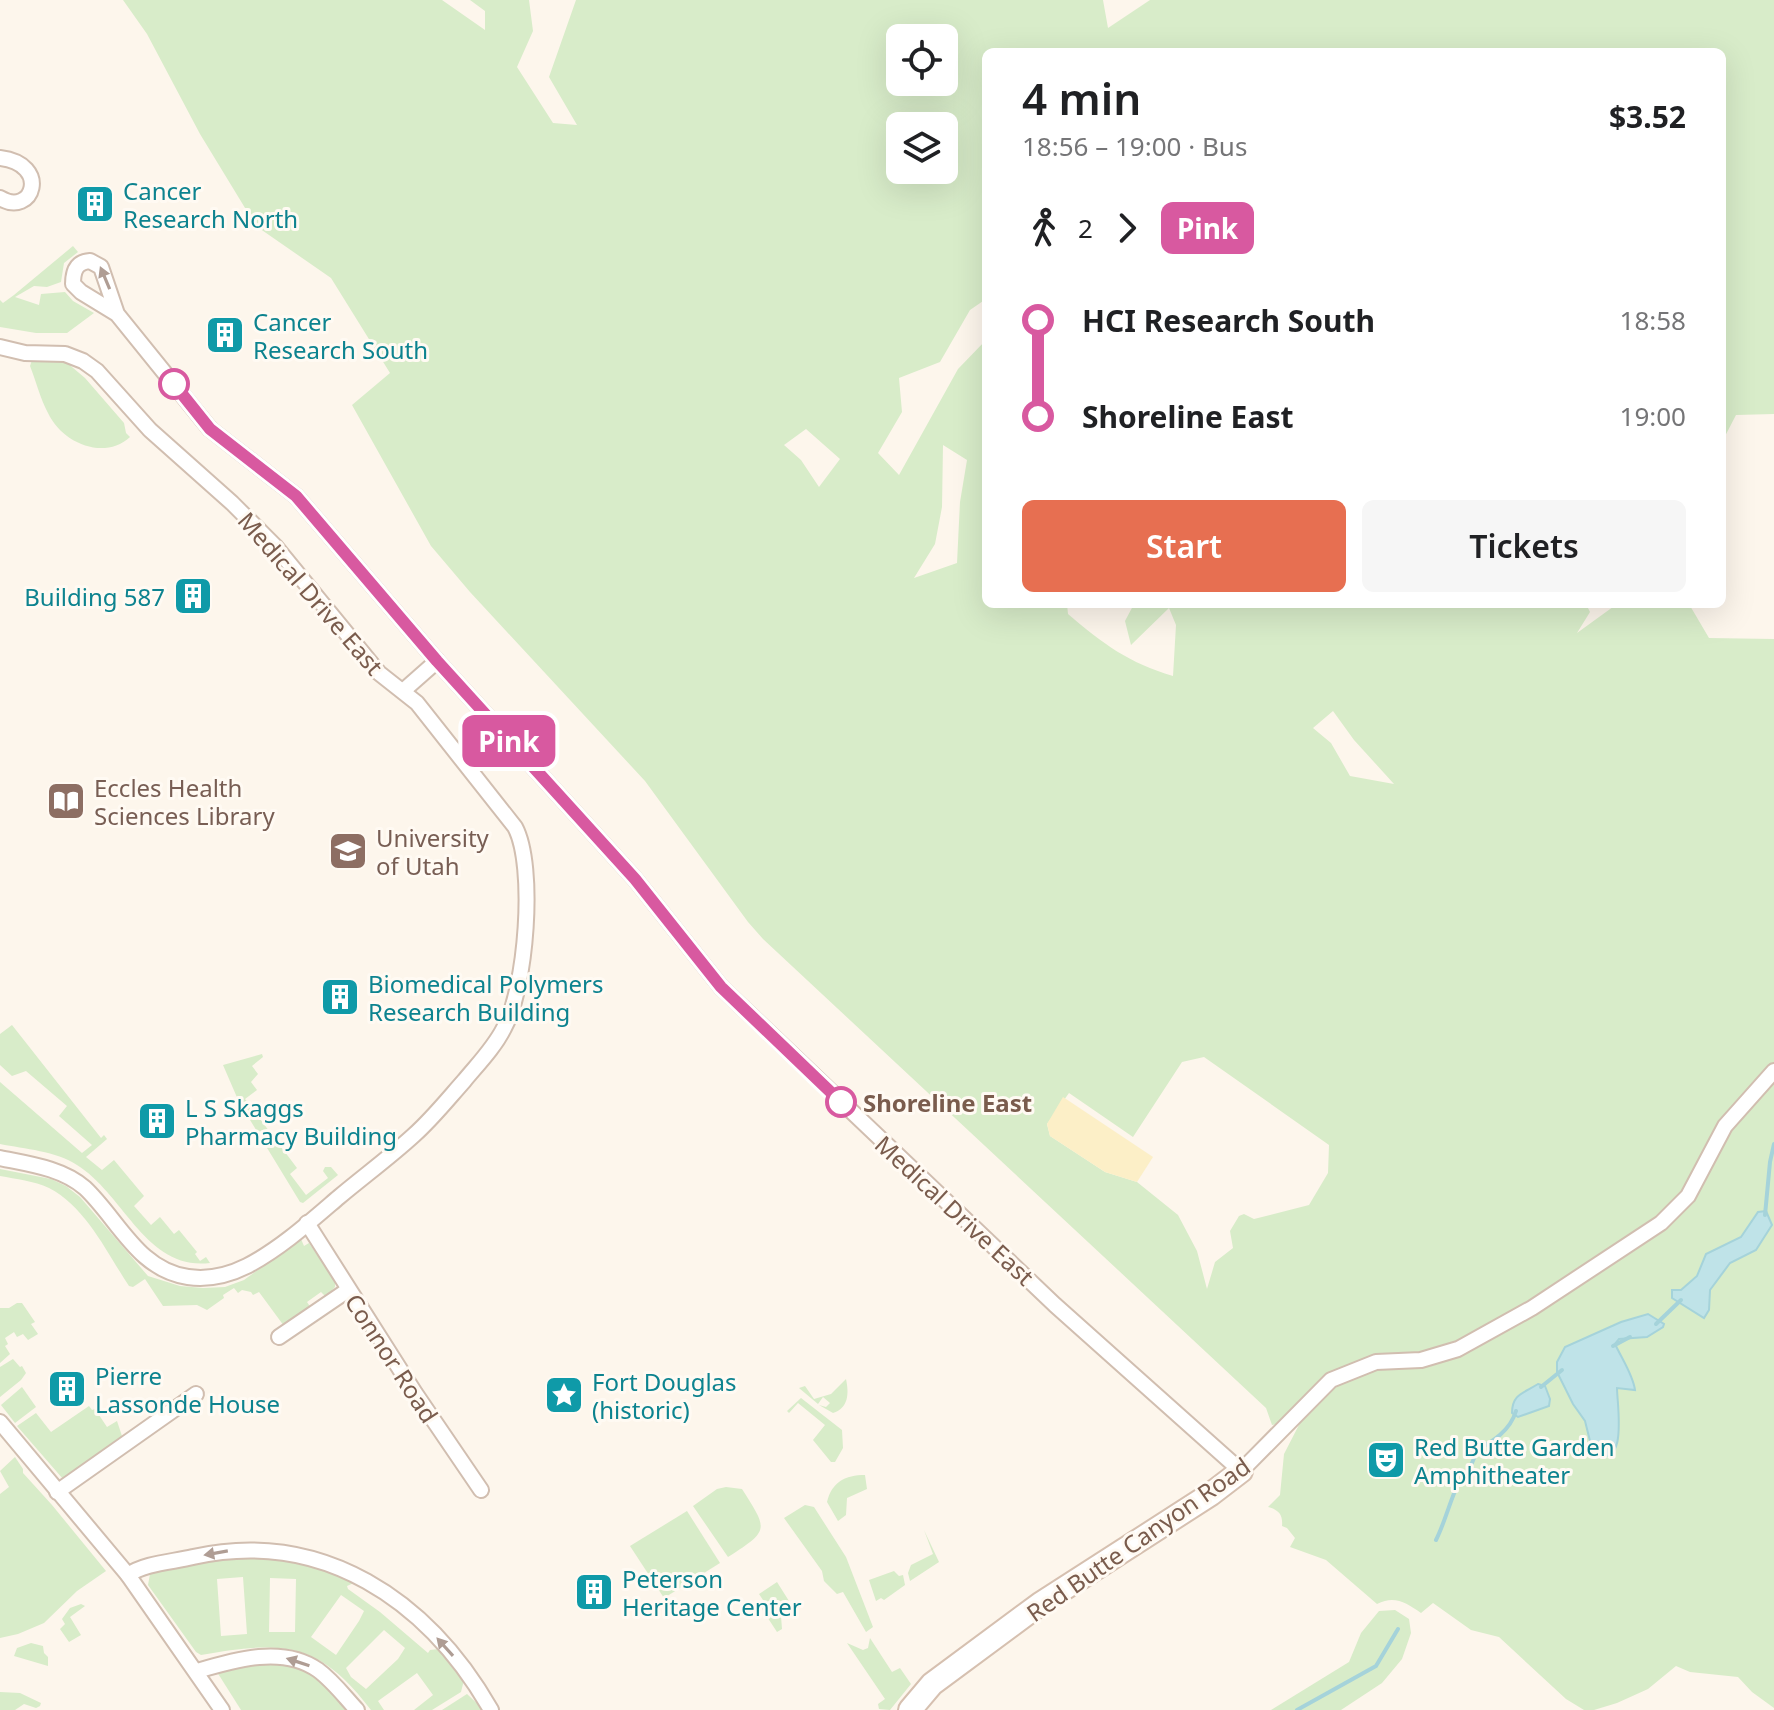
<!DOCTYPE html>
<meta charset="utf-8">
<style>
body{margin:0;font-family:"Noto Sans",sans-serif;background:#f6f6f6;color:#202124;height:100vh;display:flex;flex-direction:column;font-size:30px;white-space:nowrap}
*{box-sizing:border-box;margin:0}
p{font-size:26px;color:#757577}
.icon{flex:none;width:44px;height:44px;fill:none;stroke:currentColor;stroke-width:2;stroke-linecap:round;stroke-linejoin:round}
.map{position:relative;flex:1;overflow:hidden}
.panel{position:absolute;left:982px;top:48px;width:744px;height:560px;display:flex;flex-direction:column;background:#fff;border-radius:12px;box-shadow:0 8px 32px #0002}
.panel>*{flex:none}
.badge{padding:0 16px;border-radius:12px;font-size:28px;line-height:52px}
.buttons{position:absolute;left:886px;top:24px;display:grid;gap:16px}
.buttons a{display:grid;place-items:center;width:72px;height:72px;border-radius:12px;background:#fff;box-shadow:0 8px 32px #0002;font-size:40px}
.map>.badge{position:absolute;translate:-50% -50%;box-shadow:0 0 0 4px #fff}
.legs{display:flex;align-items:center;gap:12px;height:88px;padding:0 40px;font-size:26px}
.legs p{margin-inline-start:auto}
.overview{display:flex;align-items:center;justify-content:space-between;height:136px;padding:0 40px}
h1{font-size:44px;font-weight:600;line-height:60px}
.action{display:flex;gap:16px;margin-top:auto;padding:16px 40px}
.action a{flex:1;height:92px;border-radius:12px;background:#e76f51;color:#fff;font-size:32px;font-weight:600;line-height:92px;text-align:center}
.action a+a{background:#f6f6f6;color:#202124}
ul{padding:0 40px;list-style:none}
li{display:flex;align-items:center;gap:28px;height:96px;font-size:30px}
li i{display:grid;place-items:center;width:12px;height:100%;margin:0 10px;background:currentColor}
li i::after{content:'';width:20px;height:20px;margin:-10px;border:6px solid;border-radius:50%;background:#fff}
li p{margin-inline-start:auto}
li:first-child i{background:linear-gradient(#0000 50%,currentColor 0)}
li:last-child i{background:linear-gradient(currentColor 50%,#0000 0)}
.map>svg:first-child{display:block}
.green{fill:#d8ecc9;fill-rule:evenodd}
.sand{fill:#fcefc7}
.water{fill:#bfe3e8;stroke:#a5d3da;stroke-width:2}
.lines{fill:none;stroke-linecap:round;stroke-linejoin:round}
.stream{stroke:#a5d3da;stroke-width:4}
.street-casing{stroke:#d1beb0;stroke-width:18}
.secondary-casing{stroke:#d6c0b0;stroke-width:26}
.street{stroke:#fff;stroke-width:14}
.secondary{stroke:#fff;stroke-width:22}
.oneway{fill:#af9d94}
.line-1-casing{stroke:#fff;stroke-width:18}
.line-1{stroke:#d859a0;stroke-width:12}
.stop-1-dot{fill:#fff;stroke:#d859a0;stroke-width:4}
.labels{text-anchor:middle;dominant-baseline:central;stroke-width:6;stroke-linejoin:round;paint-order:stroke}
.culture-label{font-size:24px;fill:#0d838f;stroke:#fffaf3;text-anchor:start}
.street-label{font-size:24px;fill:#7a5c4d;stroke:#fffaf3}
.education-label{font-size:24px;fill:#785e54;stroke:#fffaf3;text-anchor:start}
.stop-label{font-size:24px;font-weight:bold;fill:#7a5c4d;stroke:#fffaf3;text-anchor:start}
</style>
<div class="map">
<svg width="1774" height="1710" viewBox="0 0 1774 1710">
<rect width="100%" height="100%" fill="#fdf6ec"/>
<g class="green">
<path d="M 123,0 L 442,0 L 485,30 L 485,11 L 470,0 L 529,0 L 533,31 L 517,67 L 553,123 L 577,125 L 549,77 L 576,0 L 1103,0 L 1108,28 L 1150,0 L 1774,0 L 1774,414 L 1736,415 L 1722,442 L 1722,52 L 986,52 L 986,299 L 970,310 L 940,362 L 899,378 L 902,412 L 878,453 L 899,475 L 958,369 L 986,340 L 986,604 L 1067,604 L 1068,614 C 1103,644 1129,663 1173,676 L 1176,625 L 1169,608 L 1131,645 L 1125,621 L 1134,604 L 1586,604 L 1590,612 L 1577,633 L 1617,604 L 1689,604 L 1709,638 L 1774,639 L 1774,1708 L 1752,1692 L 1738,1677 L 1690,1672 L 1676,1666 L 1648,1689 L 1617,1703 L 1594,1710 L 1584,1710 L 1566,1699 L 1499,1637 L 1471,1630 L 1433,1603 L 1421,1613 C 1406,1603 1395,1595 1377,1604 L 1326,1560 L 1290,1547 L 1295,1538 L 1287,1528 L 1282,1526 C 1283,1515 1279,1510 1268,1507 L 1280,1495 L 1284,1454 L 1302,1419 L 1272,1425 L 1266,1408 L 763,939 L 748,922 L 645,781 L 470,592 L 431,546 L 352,405 L 390,373 L 331,278 L 256,226 L 200,134 L 147,34 ZM 900,38 L 944,38 L 944,82 L 900,82 ZM 900,126 L 944,126 L 944,170 L 900,170 ZM 806,429 L 840,459 L 819,487 L 801,460 L 784,445 ZM 943,445 L 967,460 L 960,502 L 957,563 L 914,578 L 935,544 L 942,507 ZM 1333,711 L 1354,740 L 1394,784 L 1350,776 L 1331,743 L 1313,728 ZM 1204,1057 L 1329,1145 L 1328,1173 L 1309,1205 L 1254,1219 L 1244,1214 L 1239,1216 L 1230,1231 L 1233,1248 L 1215,1262 L 1207,1289 L 1197,1251 L 1178,1215 L 1137,1182 L 1105,1172 L 1050,1136 L 1047,1124 L 1069,1093 L 1133,1137 L 1182,1062 Z"/>
<path d="M 73,246 L 78,252 L 64,263 L 61,282 L 47,287 L 34,286 L 15,297 L 39,305 L 41,294 L 65,292 L 73,301 L 94,313 L 67,333 L 36,333 L 0,327 L 0,300 L 3,303 L 14,295 Z"/>
<path d="M 41,359 L 66,362 L 85,378 L 124,423 L 126,433 L 130,437 C 104,461 62,443 48,413 C 40,398 36,381 30,366 L 32,360 Z"/>
<path d="M 12,1025 L 101,1138 L 104,1135 L 107,1139 L 86,1157 L 102,1170 L 114,1160 L 144,1196 L 134,1206 L 151,1225 L 160,1217 L 174,1234 L 179,1230 L 197,1252 L 195,1254 L 200,1261 L 206,1257 L 210,1263 C 146,1271 124,1194 77,1165 C 56,1151 25,1149 0,1144 L 0,1082 L 82,1153 L 92,1145 L 59,1116 L 67,1106 L 26,1071 L 12,1076 L 0,1065 L 0,1034 Z"/>
<path d="M 262,1054 L 263,1057 L 252,1066 L 258,1074 L 251,1082 L 257,1090 L 245,1099 L 297,1168 L 290,1174 L 306,1195 L 328,1178 L 323,1171 L 325,1167 L 331,1167 L 338,1175 L 303,1203 L 300,1202 L 239,1102 L 223,1065 Z"/>
<path d="M 0,1169 L 51,1179 L 66,1186 L 80,1197 L 148,1276 L 180,1286 L 203,1288 L 225,1287 L 244,1280 L 301,1239 L 304,1246 L 309,1243 L 335,1281 L 335,1287 L 326,1297 L 321,1292 L 307,1302 L 311,1308 L 284,1326 L 259,1292 L 253,1295 L 251,1292 L 242,1290 L 238,1293 L 234,1288 L 223,1295 L 224,1298 L 207,1310 L 197,1305 L 163,1306 L 145,1279 L 133,1287 L 129,1286 C 107,1253 86,1207 49,1188 C 34,1181 16,1179 0,1176 Z"/>
<path d="M 17,1303 L 22,1303 L 35,1322 L 31,1324 L 38,1334 L 28,1340 L 23,1334 L 17,1337 L 14,1332 L 5,1338 L 8,1344 L 5,1346 L 10,1354 L 0,1363 L 0,1308 L 9,1308 Z"/>
<path d="M 13,1359 L 20,1367 L 22,1366 L 26,1373 L 21,1380 L 0,1397 L 0,1367 Z"/>
<path d="M 846,1379 C 849,1393 849,1408 833,1413 L 819,1405 L 826,1407 L 830,1403 L 823,1397 L 818,1404 L 799,1388 L 805,1386 L 814,1399 L 831,1394 Z"/>
<path d="M 22,1387 L 36,1407 L 15,1423 L 1,1405 Z"/>
<path d="M 801,1398 L 842,1430 L 843,1448 L 835,1462 L 831,1462 L 813,1440 L 825,1425 L 798,1403 L 789,1413 L 787,1411 Z"/>
<path d="M 89,1406 L 92,1410 L 95,1409 L 107,1427 L 117,1421 L 122,1436 L 117,1442 L 63,1479 L 17,1426 L 36,1413 L 51,1432 Z"/>
<path d="M 15,1457 L 23,1469 L 23,1473 L 52,1505 L 106,1571 L 77,1591 L 44,1623 L 18,1634 L 0,1638 L 0,1494 L 9,1487 L 0,1471 Z"/>
<path d="M 865,1475 L 867,1489 L 847,1498 L 846,1515 L 838,1521 L 827,1502 C 832,1482 845,1475 865,1475 Z"/>
<path d="M 726,1487 L 742,1489 C 768,1530 770,1530 728,1557 L 693,1506 L 717,1489 Z"/>
<path d="M 805,1505 L 814,1507 L 846,1557 L 873,1627 L 866,1632 L 843,1592 L 837,1594 L 824,1581 L 822,1571 L 784,1518 Z"/>
<path d="M 687,1511 L 720,1563 L 664,1598 L 630,1546 Z"/>
<path d="M 924,1530 L 939,1562 L 910,1581 L 908,1573 L 911,1565 L 933,1554 Z"/>
<path d="M 245,1555 L 299,1559 L 356,1582 L 347,1586 L 348,1589 L 380,1612 L 428,1653 L 430,1650 L 439,1649 L 464,1680 L 461,1692 L 432,1710 L 414,1710 L 433,1695 L 417,1673 L 378,1701 L 384,1710 L 371,1710 C 318,1640 282,1641 201,1655 L 196,1652 L 148,1585 L 150,1574 L 209,1560 ZM 243,1577 L 247,1634 L 221,1636 L 217,1579 ZM 270,1578 L 296,1579 L 295,1632 L 269,1632 ZM 341,1595 L 364,1611 L 359,1621 L 336,1655 L 311,1637 ZM 384,1630 L 405,1648 L 398,1659 L 366,1689 L 351,1677 L 346,1668 Z"/>
<path d="M 894,1571 L 899,1576 L 903,1575 L 905,1585 L 884,1600 L 881,1598 L 876,1601 L 869,1580 Z"/>
<path d="M 777,1582 L 789,1601 L 781,1616 L 782,1629 L 777,1632 L 758,1603 L 763,1600 L 759,1594 Z"/>
<path d="M 81,1604 L 85,1606 L 70,1617 L 81,1635 L 69,1642 L 60,1629 L 65,1624 L 62,1619 L 70,1608 Z"/>
<path d="M 1395,1610 L 1409,1619 L 1411,1633 L 1402,1659 L 1382,1683 L 1341,1710 L 1271,1710 L 1349,1662 L 1361,1633 L 1379,1611 Z"/>
<path d="M 870,1638 L 892,1672 L 900,1668 L 911,1684 L 890,1710 L 879,1709 L 878,1704 L 885,1699 L 847,1643 L 863,1650 L 868,1648 Z"/>
<path d="M 31,1643 L 43,1646 L 44,1653 L 48,1657 L 48,1666 L 14,1656 L 17,1648 Z"/>
<path d="M 259,1663 C 307,1665 318,1675 348,1710 L 241,1710 L 217,1672 Z"/>
<path d="M 0,1692 L 20,1693 L 41,1703 L 40,1706 L 36,1708 L 24,1704 L 15,1710 L 0,1710 Z"/>
<path d="M 467,1694 L 484,1710 L 442,1710 Z"/>
</g>
<path class="sand" d="M 1063,1097 L 1153,1157 L 1137,1182 L 1105,1172 L 1050,1136 L 1047,1124 Z"/>
<g class="water">
<path d="M 1766,1211 L 1772,1225 L 1756,1250 L 1730,1263 L 1710,1290 L 1709,1310 L 1704,1318 L 1672,1298 L 1672,1290 L 1681,1290 L 1697,1276 L 1706,1254 L 1741,1237 L 1758,1212 Z"/>
<path d="M 1648,1314 L 1664,1324 L 1663,1327 L 1647,1337 L 1619,1339 L 1615,1344 C 1622,1359 1633,1375 1635,1390 L 1617,1388 C 1617,1405 1629,1472 1593,1453 L 1585,1421 L 1573,1404 L 1557,1372 L 1557,1362 L 1565,1347 L 1621,1322 Z"/>
<path d="M 1538,1384 L 1545,1386 L 1550,1399 L 1549,1406 L 1518,1417 L 1512,1413 C 1512,1394 1524,1393 1538,1384 Z"/>
</g>
<g class="lines">
<g class="stream">
<path d="M 1765,1215 L 1770,1162 L 1774,1144"/>
<path d="M 1656,1324 L 1681,1300"/>
<path d="M 1613,1346 L 1630,1337"/>
<path d="M 1541,1387 L 1562,1370"/>
<path d="M 1436,1540 C 1444,1524 1448,1508 1455,1491 C 1462,1476 1473,1468 1476,1451 C 1493,1441 1510,1431 1516,1411"/>
<path d="M 1297,1710 L 1376,1666 L 1398,1629"/>
</g>
<defs>
<g id="street">
<path d="M 0,158 C 51,164 33,218 0,198"/>
<path d="M 117,314 L 101,267 L 90,261 C 76,262 73,271 73,284 L 81,292 L 117,314 L 210,429 L 296,496 L 437,661 L 635,879 L 721,987 L 1055,1305 L 1241,1471 L 1331,1380 L 1376,1362 L 1421,1360 L 1458,1349 L 1532,1308 L 1661,1223 L 1688,1196 L 1725,1126 L 1774,1071"/>
<path d="M 0,347 L 25,353 L 65,354 L 83,361 L 97,371 L 150,430 L 232,503 L 275,546 L 379,673 L 417,703 L 515,827 C 536,866 526,989 504,1028 C 494,1048 478,1064 464,1081 C 448,1099 432,1119 414,1135 C 390,1157 364,1176 339,1197 C 311,1221 280,1249 247,1266 C 229,1275 209,1280 188,1277 C 138,1270 118,1219 85,1188 C 62,1168 29,1164 0,1158"/>
<path d="M 403,691 L 437,661"/>
<path d="M 307,1223 L 415,1393 L 481,1490"/>
<path d="M 279,1337 L 348,1290"/>
<path d="M 0,1422 L 128,1575 L 222,1710"/>
<path d="M 57,1492 L 196,1394"/>
<path d="M 128,1575 C 145,1563 173,1562 193,1557 C 322,1528 428,1600 491,1710"/>
<path d="M 197,1671 C 234,1660 283,1645 318,1670 C 333,1681 344,1696 357,1710"/>
</g>
<path id="secondary" d="M 910,1710 L 932,1684 L 1040,1604 L 1211,1494 L 1241,1471"/>
</defs>
<use href="#street" class="street-casing"/>
<use href="#secondary" class="secondary-casing"/>
<use href="#street" class="street"/>
<use href="#secondary" class="secondary"/>
</g>
<defs><path id="oneway-solid" d="M-6-.8H1V-3.2L6.5 0L1 3.2V.8H-6Z" transform="scale(2)"/></defs>
<g class="oneway">
<use href="#oneway-solid" transform="translate(105 278) rotate(-113)"/>
<use href="#oneway-solid" transform="translate(216 1553) rotate(170)"/>
<use href="#oneway-solid" transform="translate(445 1647) rotate(-132)"/>
<use href="#oneway-solid" transform="translate(298 1662) rotate(-162)"/>
</g>
<g class="lines">
<defs>
<path id="line-1" d="M 174,384 L 210,429 L 296,496 L 437,661 L 635,879 L 721,987 L 841,1102"/>
</defs>
<use href="#line-1" class="line-1-casing"/>
<use href="#line-1" class="line-1"/>
</g>
<defs>
<symbol id="building-square" viewBox="-11 -11 22 22"><rect x="-9" y="-9" width="18" height="18" rx="4" fill="#0f9aa8" stroke="#fffaf3"/><path d="M-4-6H4V6H1V3H-1V6H-4ZM-2.5-4.3h1.7v1.8h-1.7ZM.8-4.3h1.7v1.8H.8ZM-2.5-1h1.7V.8h-1.7ZM.8-1h1.7V.8H.8Z" fill="#fff"/></symbol>
<symbol id="library-square" viewBox="-11 -11 22 22"><rect x="-9" y="-9" width="18" height="18" rx="4" fill="#8d6e63" stroke="#fffaf3"/><path d="M-6-4Q-3-5.5-.7-3.5V5Q-3 3-6 4ZM6-4Q3-5.5 .7-3.5V5Q3 3 6 4Z" fill="#fff"/></symbol>
<symbol id="university-square" viewBox="-11 -11 22 22"><rect x="-9" y="-9" width="18" height="18" rx="4" fill="#8d6e63" stroke="#fffaf3"/><path d="M0-5L7-2L0 1L-7-2ZM-4 1L0 2.5L4 1V4Q0 6-4 4Z" fill="#fff"/></symbol>
<symbol id="sight-square" viewBox="-11 -11 22 22"><rect x="-9" y="-9" width="18" height="18" rx="4" fill="#0f9aa8" stroke="#fffaf3"/><path d="M0-6L1.8-2.2L6-1.7L2.9 1.2L3.7 5.4L0 3.3L-3.7 5.4L-2.9 1.2L-6-1.7L-1.8-2.2Z" fill="#fff"/></symbol>
<symbol id="theatre-square" viewBox="-11 -11 22 22"><rect x="-9" y="-9" width="18" height="18" rx="4" fill="#0f9aa8" stroke="#fffaf3"/><path d="M-5-5.5Q0-4 5-5.5V0Q5 5 0 6Q-5 5-5 0ZM-3.3-2.5H-1v1.5H-3.3ZM1-2.5H3.3v1.5H1ZM-2.8 1Q0 5.5 2.8 1Z" fill="#fff"/></symbol>
</defs>
<g fill-rule="evenodd">
<use href="#building-square" x="73" y="182" width="44" height="44"/>
<use href="#building-square" x="203" y="313" width="44" height="44"/>
<use href="#building-square" x="171" y="574" width="44" height="44"/>
<use href="#library-square" x="44" y="779" width="44" height="44"/>
<use href="#university-square" x="326" y="829" width="44" height="44"/>
<use href="#building-square" x="318" y="975" width="44" height="44"/>
<use href="#building-square" x="135" y="1099" width="44" height="44"/>
<use href="#building-square" x="45" y="1367" width="44" height="44"/>
<use href="#sight-square" x="542" y="1373" width="44" height="44"/>
<use href="#theatre-square" x="1364" y="1438" width="44" height="44"/>
<use href="#building-square" x="572" y="1570" width="44" height="44"/>
</g>
<g class="stop-1-dot">
<circle cx="174" cy="384" r="14"/>
<circle cx="841" cy="1102" r="14"/>
</g>
<g class="labels">
<g class="culture-label">
<text x="123" y="190">Cancer<tspan x="123" dy="28">Research North</tspan></text>
<text x="253" y="321">Cancer<tspan x="253" dy="28">Research South</tspan></text>
<text x="165" y="596" text-anchor="end">Building 587</text>
<text x="368" y="983">Biomedical Polymers<tspan x="368" dy="28">Research Building</tspan></text>
<text x="185" y="1107">L S Skaggs<tspan x="185" dy="28">Pharmacy Building</tspan></text>
<text x="95" y="1375">Pierre<tspan x="95" dy="28">Lassonde House</tspan></text>
<text x="592" y="1381">Fort Douglas<tspan x="592" dy="28">(historic)</tspan></text>
<text x="1414" y="1446">Red Butte Garden<tspan x="1414" dy="28">Amphitheater</tspan></text>
<text x="622" y="1578">Peterson<tspan x="622" dy="28">Heritage Center</tspan></text>
</g>
<g class="street-label">
<text transform="translate(311 593) rotate(49)">Medical Drive East</text>
<text transform="translate(955 1210) rotate(43)">Medical Drive East</text>
<text transform="translate(392 1358) rotate(57)">Connor Road</text>
<text transform="translate(1138 1539) rotate(-35)">Red Butte Canyon Road</text>
</g>
<g class="education-label">
<text x="94" y="787">Eccles Health<tspan x="94" dy="28">Sciences Library</tspan></text>
<text x="376" y="837">University<tspan x="376" dy="28">of Utah</tspan></text>
</g>
<g class="stop-label">
<text x="863" y="1102">Shoreline East</text>
</g>
</g>
</svg>
<div class="buttons">
<a><svg class="icon" aria-label="locate" viewBox="0 0 24 24"><circle cx="12" cy="12" r="6"/><path d="M12 2v4M12 18v4M2 12h4M18 12h4"/></svg></a>
<a><svg class="icon" aria-label="layers" viewBox="0 0 24 24"><path d="M12 4l9 5-9 5-9-5zM3 14l9 5 9-5"/></svg></a>
</div>
<b class="badge" style="left:509px;top:741px;background:#d859a0;color:#fff">Pink</b>
<section class="panel">
<div class="overview"><div><h1>4 min</h1><p>18:56 – 19:00 · Bus</p></div><b>$3.52</b></div>
<div class="legs"><svg class="icon" aria-label="walk" viewBox="0 0 24 24"><circle cx="13" cy="4" r="2"/><path d="M13 8l-2 6 4 7M11 14l-3 7M7 12l3-4h3l4 4"/></svg>2<svg class="icon" aria-label="forward" viewBox="0 0 24 24"><path d="M9 5l7 7-7 7"/></svg><b class="badge" style="background:#d859a0;color:#fff">Pink</b></div>
<ul>
<li><i style="color:#d859a0"></i><b>HCI Research South</b><p>18:58</p></li>
<li><i style="color:#d859a0"></i><b>Shoreline East</b><p>19:00</p></li>
</ul>
<div class="action"><a>Start</a><a>Tickets</a></div>
</section>
</div>
